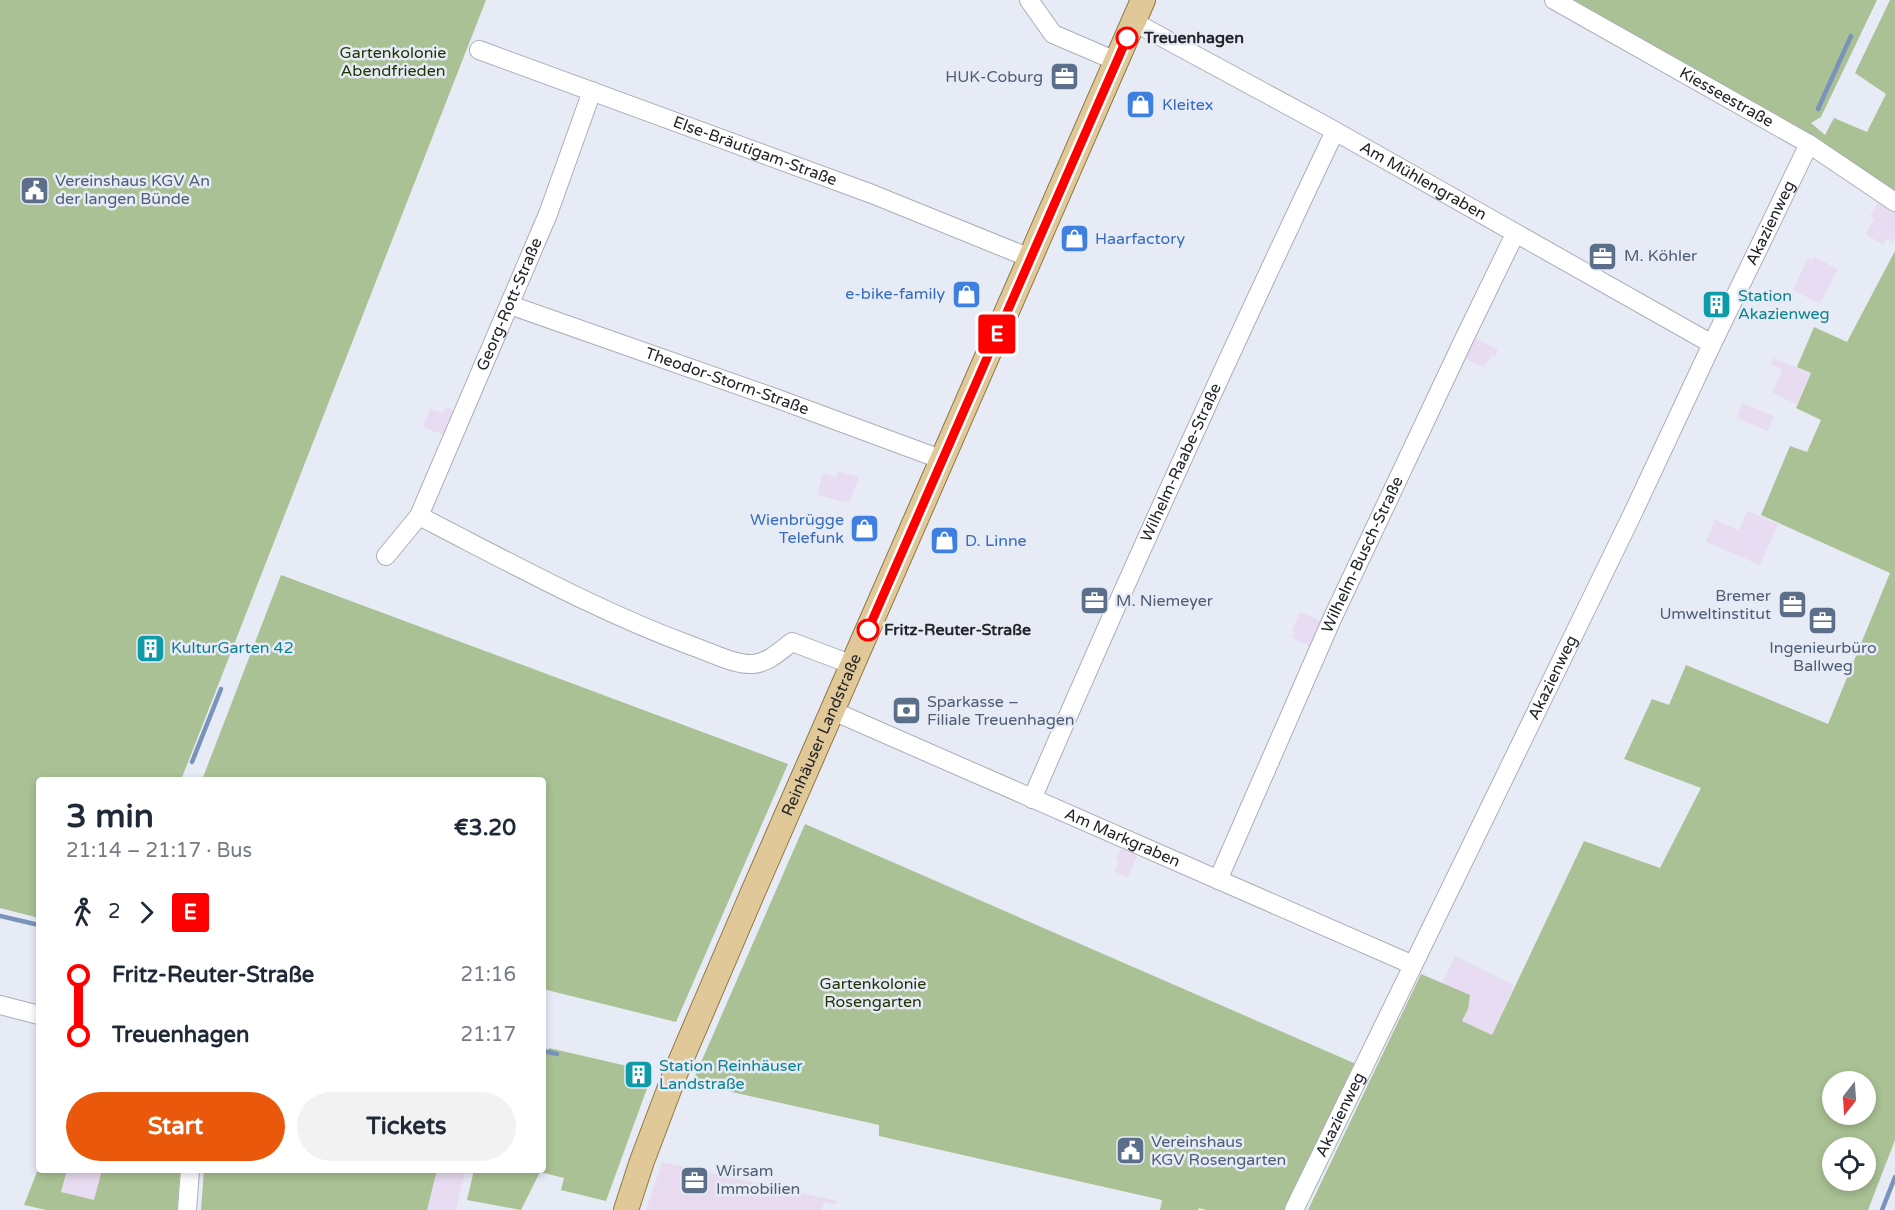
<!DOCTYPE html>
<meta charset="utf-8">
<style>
body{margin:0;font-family:"Varela Round",sans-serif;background:#f2f2f3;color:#1f2937;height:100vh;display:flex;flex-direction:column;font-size:22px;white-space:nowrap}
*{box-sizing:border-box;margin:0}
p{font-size:20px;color:#747a83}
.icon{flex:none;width:33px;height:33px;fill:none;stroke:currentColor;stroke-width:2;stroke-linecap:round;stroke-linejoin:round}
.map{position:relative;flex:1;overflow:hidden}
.details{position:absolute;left:36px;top:777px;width:510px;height:396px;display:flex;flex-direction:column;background:#fff;border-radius:6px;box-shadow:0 3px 9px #0003}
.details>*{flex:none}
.badge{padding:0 12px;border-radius:4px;font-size:21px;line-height:39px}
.needle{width:39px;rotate:197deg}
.tools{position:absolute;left:1822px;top:1071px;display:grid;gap:12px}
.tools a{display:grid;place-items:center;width:54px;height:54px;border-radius:50%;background:#fff;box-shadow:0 3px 9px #0003;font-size:30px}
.map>.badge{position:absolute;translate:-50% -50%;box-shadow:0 0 0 3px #fff}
.legs{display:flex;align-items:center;gap:9px;height:66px;padding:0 30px;font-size:20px}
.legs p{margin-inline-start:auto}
.summary{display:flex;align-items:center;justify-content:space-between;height:102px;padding:0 30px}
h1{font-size:33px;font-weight:700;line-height:45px}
.cta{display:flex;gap:12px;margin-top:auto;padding:12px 30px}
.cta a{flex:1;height:69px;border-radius:36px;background:#ea580c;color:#fff;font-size:24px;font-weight:700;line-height:69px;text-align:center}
.cta a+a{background:#f2f2f3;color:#1f2937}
ul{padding:0 30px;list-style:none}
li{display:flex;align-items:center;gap:21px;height:60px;font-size:22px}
li i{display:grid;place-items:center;width:9px;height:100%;margin:0 8px;background:currentColor}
li i::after{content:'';width:15px;height:15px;margin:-8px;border:4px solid;border-radius:50%;background:#fff}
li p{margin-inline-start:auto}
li:first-child i{background:linear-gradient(#0000 50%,currentColor 0)}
li:last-child i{background:linear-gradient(currentColor 50%,#0000 0)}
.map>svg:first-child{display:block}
.commercial{fill:#e9dbef}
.industrial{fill:#e7dcf1}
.green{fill:#a9c194;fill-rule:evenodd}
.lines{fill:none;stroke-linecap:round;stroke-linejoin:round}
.stream{stroke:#7993bb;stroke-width:4.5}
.minor-casing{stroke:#abaeb9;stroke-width:20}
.major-casing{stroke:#907744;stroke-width:26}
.minor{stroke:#fff;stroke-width:18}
.major{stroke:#e0c898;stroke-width:24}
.line-1-casing{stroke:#fff;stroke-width:14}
.line-1{stroke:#f00;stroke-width:9}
.stop-1-dot{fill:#fff;stroke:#f00;stroke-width:3}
.labels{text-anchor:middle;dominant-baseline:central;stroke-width:5;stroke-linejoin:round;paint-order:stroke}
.stop-label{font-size:16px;font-weight:bold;fill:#222428;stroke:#e7ebf6;text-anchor:start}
.park-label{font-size:16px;fill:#1d3301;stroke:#e7ebf6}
.service-label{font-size:16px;fill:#4e5e75;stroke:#e7ebf6;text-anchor:start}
.street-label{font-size:16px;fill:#222428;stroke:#e7ebf6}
.shop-label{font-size:16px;fill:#366cbe;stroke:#e7ebf6;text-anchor:start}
.culture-label{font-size:16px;fill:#0d838f;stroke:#e7ebf6;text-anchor:start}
</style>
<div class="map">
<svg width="1895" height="1210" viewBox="0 0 1895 1210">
<rect width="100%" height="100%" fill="#e7ebf6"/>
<path class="commercial" d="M 662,1162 L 837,1201 L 836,1205 L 824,1202 L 822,1210 L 646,1210 Z"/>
<g class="industrial">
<path d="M 1879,201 L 1895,213 L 1895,238 L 1893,242 L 1887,238 L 1883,245 L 1866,234 L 1874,219 L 1870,216 Z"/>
<path d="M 1814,257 L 1838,269 L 1820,304 L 1793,290 L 1808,258 L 1812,260 Z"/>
<path d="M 1473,337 L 1498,350 L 1495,357 L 1491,355 L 1484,368 L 1463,357 Z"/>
<path d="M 1774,358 L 1810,373 L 1797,404 L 1772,393 L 1782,370 L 1771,364 Z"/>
<path d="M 1742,403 L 1774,416 L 1768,431 L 1737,418 Z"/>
<path d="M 445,407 L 458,412 L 449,437 L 423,427 L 430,409 L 443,413 Z"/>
<path d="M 838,471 L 859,477 L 849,503 L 817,495 L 823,473 L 836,477 Z"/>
<path d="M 1747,511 L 1778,524 L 1760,565 L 1706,542 L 1715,520 L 1739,530 Z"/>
<path d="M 1300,612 L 1323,622 L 1312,648 L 1292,638 L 1295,632 L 1292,631 Z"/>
<path d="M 1121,849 L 1137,856 L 1128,877 L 1115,872 L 1119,861 L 1116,859 Z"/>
<path d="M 1455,956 L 1514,985 L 1492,1036 L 1462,1021 L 1468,1009 L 1442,983 Z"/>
<path d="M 67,1170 L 102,1170 L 94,1201 L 61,1192 Z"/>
<path d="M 437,1170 L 466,1170 L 456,1210 L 427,1210 Z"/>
</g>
<g class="green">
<path d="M 0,0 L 486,0 L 181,780 L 39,780 L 39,918 L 0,908 Z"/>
<path d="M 1569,0 L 1877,0 L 1821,117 L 1811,123 L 1825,135 L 1834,118 L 1867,132 L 1886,94 L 1855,73 L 1890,0 L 1895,0 L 1895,194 Z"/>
<path d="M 1895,251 L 1895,1140 L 1868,1210 L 1308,1210 L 1421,974 L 1470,995 L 1468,1009 L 1462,1021 L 1492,1035 L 1584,841 L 1660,868 L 1701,788 L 1624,759 L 1652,699 L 1669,705 L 1686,665 L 1828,724 L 1890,573 L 1761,515 L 1790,446 L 1807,452 L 1821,420 L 1796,408 L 1811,373 L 1797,367 L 1814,327 L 1847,342 ZM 1833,1082 L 1866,1082 L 1866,1114 L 1833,1114 ZM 1833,1148 L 1866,1148 L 1866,1180 L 1833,1180 Z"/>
<path d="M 281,575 L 788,764 L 676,1022 L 543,989 L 543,780 L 202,780 Z"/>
<path d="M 805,824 L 1356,1064 L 1284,1210 L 1207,1210 L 1199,1208 L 1198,1210 L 1160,1210 L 1162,1200 L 879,1136 L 879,1125 L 692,1083 Z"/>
<path d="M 549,1048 L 653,1072 L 606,1201 L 561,1190 L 564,1178 L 540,1172 L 521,1210 L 467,1200 L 474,1170 L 543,1170 L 543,1051 L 547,1052 Z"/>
<path d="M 39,1167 L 39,1170 L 67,1170 L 61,1192 L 94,1200 L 102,1170 L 180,1170 L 177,1210 L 46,1210 L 24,1205 Z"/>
<path d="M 204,1170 L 437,1170 L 427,1210 L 201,1210 Z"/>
</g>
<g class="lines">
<g class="stream">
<path d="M 1818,109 L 1851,36"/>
<path d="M 192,762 L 221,689"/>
<path d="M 0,916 L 39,925"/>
<path d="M 543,1051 L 557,1054"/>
<path d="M 1882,1210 L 1895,1177"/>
</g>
<defs>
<g id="minor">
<path d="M 1029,0 L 1053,34 L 1116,61"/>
<path id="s1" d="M 1554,0 L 1809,144 L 1895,202"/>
<path id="s2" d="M 1134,22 L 1326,126 L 1712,344"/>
<path id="s3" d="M 479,50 L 872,194 L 1030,258"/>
<path id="s4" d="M 510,305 L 778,399 L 943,460"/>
<path d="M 419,516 C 509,562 597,611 692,646 C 710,652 734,665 753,664 C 768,663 781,650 792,642 L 853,665"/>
<path id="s5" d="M 386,556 L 419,516 L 548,214 L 592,91"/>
<path id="s6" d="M 833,711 L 1413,965"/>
<path id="s7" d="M 1032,799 C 1129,574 1230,352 1335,131"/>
<path id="s8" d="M 1218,880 L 1332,619 L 1464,339 L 1515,234"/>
<path d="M 0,1005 L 39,1015"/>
<path d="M 187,1210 L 190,1170"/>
<path id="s9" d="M 1294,1210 L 1632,515 L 1712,344 L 1809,144"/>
</g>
<g id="major">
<path id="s10" d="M 626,1210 L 642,1161 L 675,1074 L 753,892 L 1143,0"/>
</g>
</defs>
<use href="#minor" class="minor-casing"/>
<use href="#major" class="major-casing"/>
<use href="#minor" class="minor"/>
<use href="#major" class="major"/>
</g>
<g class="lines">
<defs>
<path id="line-1" d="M 868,630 L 1127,38"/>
</defs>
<use href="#line-1" class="line-1-casing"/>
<use href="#line-1" class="line-1"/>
</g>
<defs>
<symbol id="office-square" viewBox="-11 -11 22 22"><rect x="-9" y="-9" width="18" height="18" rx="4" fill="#5c6f8a" stroke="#e7ebf6"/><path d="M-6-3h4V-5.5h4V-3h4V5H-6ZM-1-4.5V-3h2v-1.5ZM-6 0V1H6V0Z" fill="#fff"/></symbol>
<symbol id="shop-square" viewBox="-11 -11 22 22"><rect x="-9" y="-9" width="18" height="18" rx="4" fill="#3f7fe0" stroke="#e7ebf6"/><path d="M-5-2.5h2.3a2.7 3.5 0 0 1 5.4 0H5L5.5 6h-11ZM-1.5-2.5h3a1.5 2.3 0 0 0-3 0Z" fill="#fff"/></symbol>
<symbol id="civic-square" viewBox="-11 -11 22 22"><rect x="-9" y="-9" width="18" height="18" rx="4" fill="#5c6f8a" stroke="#e7ebf6"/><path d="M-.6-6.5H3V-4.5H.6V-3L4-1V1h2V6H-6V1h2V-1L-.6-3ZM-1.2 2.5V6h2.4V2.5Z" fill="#fff"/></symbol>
<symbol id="building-square" viewBox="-11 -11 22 22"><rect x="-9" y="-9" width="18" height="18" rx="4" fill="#0f9aa8" stroke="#e7ebf6"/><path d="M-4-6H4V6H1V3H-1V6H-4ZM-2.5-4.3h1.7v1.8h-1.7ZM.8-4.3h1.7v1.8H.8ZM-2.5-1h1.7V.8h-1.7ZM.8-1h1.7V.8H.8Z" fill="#fff"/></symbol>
<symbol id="bank-square" viewBox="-11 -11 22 22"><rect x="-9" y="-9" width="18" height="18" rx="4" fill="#5c6f8a" stroke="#e7ebf6"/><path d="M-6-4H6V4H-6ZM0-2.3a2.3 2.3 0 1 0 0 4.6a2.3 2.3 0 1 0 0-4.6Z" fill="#fff"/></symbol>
</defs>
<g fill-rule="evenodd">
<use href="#office-square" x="1048" y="60" width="33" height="33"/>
<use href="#shop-square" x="1124" y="88" width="33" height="33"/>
<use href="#civic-square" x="18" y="174" width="33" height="33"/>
<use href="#shop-square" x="1058" y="222" width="33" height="33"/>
<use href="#office-square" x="1586" y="240" width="33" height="33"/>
<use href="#shop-square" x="950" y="278" width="33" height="33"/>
<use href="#building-square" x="1700" y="288" width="33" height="33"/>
<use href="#shop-square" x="848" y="512" width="33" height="33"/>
<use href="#shop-square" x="928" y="524" width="33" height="33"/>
<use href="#office-square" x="1078" y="584" width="33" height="33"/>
<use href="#office-square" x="1776" y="588" width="33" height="33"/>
<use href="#office-square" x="1806" y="604" width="33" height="33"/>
<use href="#building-square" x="134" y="632" width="33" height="33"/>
<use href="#bank-square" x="890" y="694" width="33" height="33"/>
<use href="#building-square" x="622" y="1058" width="33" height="33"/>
<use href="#civic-square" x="1114" y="1134" width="33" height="33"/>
<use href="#office-square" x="678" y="1164" width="33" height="33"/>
</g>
<g class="stop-1-dot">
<circle cx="1127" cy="38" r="10"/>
<circle cx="868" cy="630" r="10"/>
</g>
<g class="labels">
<g class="stop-label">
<text x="1144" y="38">Treuenhagen</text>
<text x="884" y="630">Fritz-Reuter-Straße</text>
</g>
<g class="park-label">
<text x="393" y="53">Gartenkolonie<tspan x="393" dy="18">Abendfrieden</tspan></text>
<text x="873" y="984">Gartenkolonie<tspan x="873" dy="18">Rosengarten</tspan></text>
</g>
<g class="service-label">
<text x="1043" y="77" text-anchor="end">HUK-Coburg</text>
<text x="55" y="181">Vereinshaus KGV An<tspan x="55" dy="18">der langen Bünde</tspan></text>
<text x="1624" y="256">M. Köhler</text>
<text x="1771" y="596" text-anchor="end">Bremer<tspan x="1771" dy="18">Umweltinstitut</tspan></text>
<text x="1116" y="601">M. Niemeyer</text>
<text x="1823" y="648" text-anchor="middle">Ingenieurbüro<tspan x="1823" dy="18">Ballweg</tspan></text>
<text x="927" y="702">Sparkasse –<tspan x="927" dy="18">Filiale Treuenhagen</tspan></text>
<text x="1151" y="1142">Vereinshaus<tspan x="1151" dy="18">KGV Rosengarten</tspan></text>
<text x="716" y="1171">Wirsam<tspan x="716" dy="18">Immobilien</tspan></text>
</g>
<g class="street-label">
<text stroke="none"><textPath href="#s1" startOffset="198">Kiesseestraße</textPath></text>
<text stroke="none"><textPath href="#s3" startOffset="294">Else-Bräutigam-Straße</textPath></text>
<text stroke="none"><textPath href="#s2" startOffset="330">Am Mühlengraben</textPath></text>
<text stroke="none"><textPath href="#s9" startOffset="1096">Akazienweg</textPath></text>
<text stroke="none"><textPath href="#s5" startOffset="282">Georg-Rott-Straße</textPath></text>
<text stroke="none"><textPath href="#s4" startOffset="230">Theodor-Storm-Straße</textPath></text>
<text stroke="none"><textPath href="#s7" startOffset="368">Wilhelm-Raabe-Straße</textPath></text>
<text stroke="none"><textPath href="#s8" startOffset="356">Wilhelm-Busch-Straße</textPath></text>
<text stroke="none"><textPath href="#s9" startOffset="592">Akazienweg</textPath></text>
<text stroke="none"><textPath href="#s10" startOffset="514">Reinhäuser Landstraße</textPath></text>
<text stroke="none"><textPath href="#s6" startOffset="316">Am Markgraben</textPath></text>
<text stroke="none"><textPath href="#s9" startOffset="106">Akazienweg</textPath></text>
</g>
<g class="shop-label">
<text x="1162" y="105">Kleitex</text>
<text x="1095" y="239">Haarfactory</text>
<text x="945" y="294" text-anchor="end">e-bike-family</text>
<text x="844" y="520" text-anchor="end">Wienbrügge<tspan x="844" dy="18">Telefunk</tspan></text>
<text x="965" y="541">D. Linne</text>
</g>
<g class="culture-label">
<text x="1738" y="296">Station<tspan x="1738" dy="18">Akazienweg</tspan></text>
<text x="171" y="648">KulturGarten 42</text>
<text x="659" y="1066">Station Reinhäuser<tspan x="659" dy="18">Landstraße</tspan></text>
</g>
</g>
</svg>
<div class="tools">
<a><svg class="needle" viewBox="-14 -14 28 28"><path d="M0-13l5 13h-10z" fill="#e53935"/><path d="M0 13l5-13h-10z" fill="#747a83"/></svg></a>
<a><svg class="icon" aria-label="locate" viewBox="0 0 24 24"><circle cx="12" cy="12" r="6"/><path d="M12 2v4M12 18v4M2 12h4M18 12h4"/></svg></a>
</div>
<b class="badge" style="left:997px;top:334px;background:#f00;color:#fff">E</b>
<section class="details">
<div class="summary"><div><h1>3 min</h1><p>21:14 – 21:17 · Bus</p></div><b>€3.20</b></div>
<div class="legs"><svg class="icon" aria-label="walk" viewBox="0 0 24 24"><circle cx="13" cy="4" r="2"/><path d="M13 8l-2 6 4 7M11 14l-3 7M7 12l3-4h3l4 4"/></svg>2<svg class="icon" aria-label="forward" viewBox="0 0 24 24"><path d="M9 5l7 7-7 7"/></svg><b class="badge" style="background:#f00;color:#fff">E</b></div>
<ul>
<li><i style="color:#f00"></i><b>Fritz-Reuter-Straße</b><p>21:16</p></li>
<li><i style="color:#f00"></i><b>Treuenhagen</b><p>21:17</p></li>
</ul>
<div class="cta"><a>Start</a><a>Tickets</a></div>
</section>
</div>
